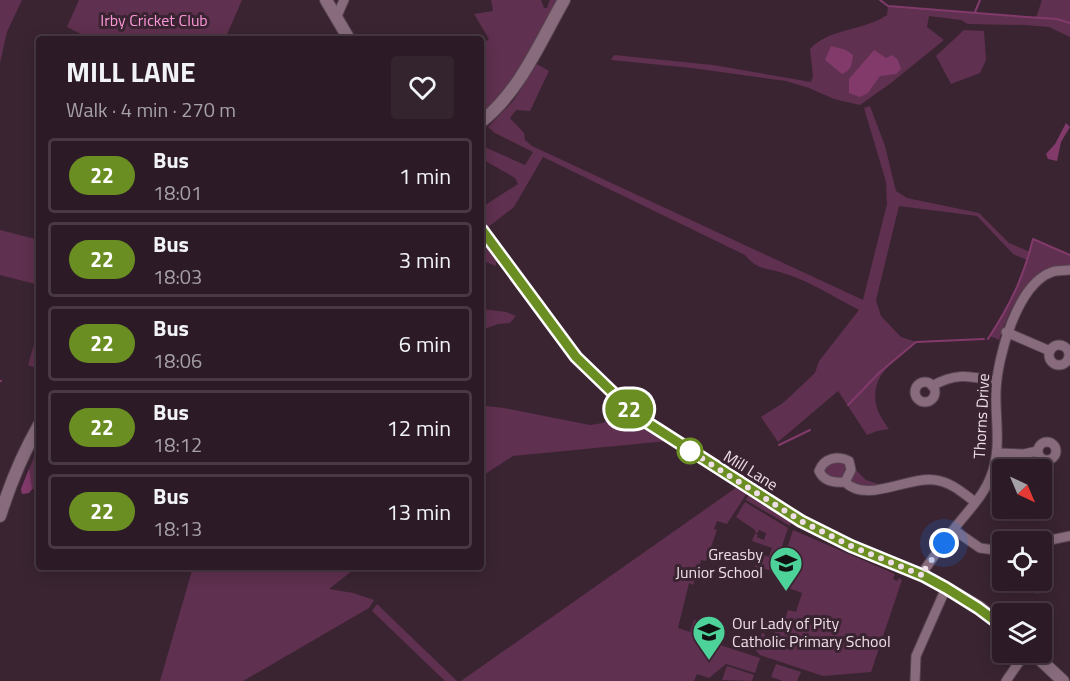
<!DOCTYPE html>
<meta charset="utf-8">
<style>
body{margin:0;font-family:"Titillium Web",sans-serif;background:#34242e;color:#f1f3f6;height:100vh;display:flex;flex-direction:column;font-size:22px;white-space:nowrap}
*{box-sizing:border-box;margin:0}
p{font-size:20px;color:#a6a1a7}
.icon{flex:none;width:33px;height:33px;fill:none;stroke:currentColor;stroke-width:2;stroke-linecap:round;stroke-linejoin:round}
.map{position:relative;flex:1;overflow:hidden}
.details{position:absolute;left:36px;top:36px;width:448px;height:534px;display:flex;flex-direction:column;background:#2c1b26;border-radius:6px;box-shadow:0 3px 15px #0003,0 0 0 2px #483943}
.details>*{flex:none}
.badge{padding:0 12px;border-radius:20px;font-size:21px;line-height:39px}
.needle{width:39px;rotate:136deg}
.fabs{position:absolute;left:992px;top:459px;display:grid;gap:12px}
.fabs a{display:grid;place-items:center;width:60px;height:60px;border-radius:6px;background:#2c1b26;box-shadow:0 3px 15px #0003,0 0 0 2px #483943;font-size:30px}
.you{position:absolute;width:30px;height:30px;margin:-15px;border:4px solid #fff;border-radius:50%;background:#1a73e8;box-shadow:0 0 0 9px #1a73e833}
.map>.badge{position:absolute;translate:-50% -50%;box-shadow:0 0 0 3px #fff}
.round{display:grid;place-items:center;flex:none;width:63px;height:63px;border-radius:6px;background:#34242e}
.overview{display:flex;align-items:center;justify-content:space-between;height:102px;padding:0 30px}
h1{font-size:28px;font-weight:700;line-height:45px}
ul{padding:0;list-style:none}
li{display:flex;align-items:center;gap:18px;height:75px;margin:0 12px 9px;padding:0 18px;border:3px solid #483943;border-radius:6px}
li div{flex:1}
li b{display:block;font-size:22px}
li em{font-style:normal}
li .badge{min-width:66px;font-weight:700;text-align:center}
.map>svg:first-child{display:block}
.green{fill:#5f304f}
.water{fill:#823a6b}
.lines{fill:none;stroke-linecap:round;stroke-linejoin:round}
.stream{stroke:#823a6b;stroke-width:2}
.minor-casing{stroke:#56434f;stroke-width:11}
.tertiary-casing{stroke:#56434f;stroke-width:14}
.minor{stroke:#886c7d;stroke-width:9}
.tertiary{stroke:#886c7d;stroke-width:12}
.line-casing{stroke:#fff;stroke-width:14}
.line{stroke:#6b8e23;stroke-width:9}
.walk{stroke:#eddee7;stroke-width:6;stroke-dasharray:0 10.8}
.stop-dot{fill:#fff;stroke:#6b8e23;stroke-width:3}
.labels{text-anchor:middle;dominant-baseline:central;stroke-width:6;stroke-linejoin:round;paint-order:stroke}
.park-label{font-size:16px;fill:#fe97da;stroke:#3a2432}
.street-label{font-size:16px;fill:#eddee7;stroke:#3a2432}
.poi-label{font-size:16px;fill:#eddee7;stroke:#3a2432;text-anchor:end}
</style>
<div class="map">
<svg width="1070" height="681" viewBox="0 0 1070 681">
<rect width="100%" height="100%" fill="#3a2432"/>
<g class="green">
<path d="M 0,0 L 22,0 L 7,32 L 0,63 Z"/>
<path d="M 79,0 L 242,0 L 225,39 L 91,39 L 67,27 Z"/>
<path d="M 491,0 L 541,0 L 544,8 L 547,8 L 550,0 L 560,0 L 514,84 L 482,114 L 482,44 L 489,39 L 474,14 L 493,11 Z"/>
<path d="M 1042,0 L 1070,0 L 1070,37 L 1049,27 L 1025,25 L 968,24 L 961,20 L 929,16 L 927,27 L 944,40 L 891,83 L 860,105 L 834,99 L 809,88 L 786,81 L 692,68 L 611,60 L 614,55 L 713,65 L 811,82 L 813,76 L 810,49 C 829,28 864,31 887,15 L 888,6 L 1036,18 Z"/>
<path d="M 964,30 L 984,31 L 986,60 L 980,73 L 951,84 L 936,56 Z"/>
<path d="M 537,64 L 549,71 L 530,111 L 516,110 L 510,118 L 524,133 L 525,140 L 532,146 L 863,300 L 887,204 L 886,182 L 864,108 L 870,106 L 885,146 L 896,191 L 907,198 L 979,213 L 1009,243 L 1030,252 L 1033,239 L 1070,255 L 1070,265 C 1064,266 1057,266 1051,268 C 1023,277 1008,314 999,340 L 990,336 L 1011,302 L 1027,260 L 1013,254 L 977,216 L 899,206 L 876,300 L 881,316 L 901,337 L 916,342 C 895,361 868,375 877,408 C 879,415 885,423 889,429 L 877,431 L 867,435 L 838,391 L 778,442 L 761,417 L 783,403 L 815,373 L 819,361 L 859,310 C 836,298 811,282 786,274 C 768,267 759,272 745,255 L 543,157 L 514,207 L 487,228 L 482,221 L 482,207 L 518,184 L 515,178 L 482,159 L 482,146 L 525,165 L 533,152 L 495,133 L 488,127 L 514,100 Z"/>
<path d="M 0,230 L 39,240 L 39,285 L 0,275 Z"/>
<path d="M 482,238 L 496,258 L 496,266 L 486,262 L 482,266 Z"/>
<path d="M 482,309 L 506,312 L 516,316 L 510,323 L 498,324 L 482,330 Z"/>
<path d="M 39,327 L 39,369 L 28,365 Z"/>
<path d="M 482,376 L 484,380 L 486,406 L 504,408 L 590,425 L 603,423 L 624,411 L 667,441 L 513,456 L 482,476 Z"/>
<path d="M 39,445 L 39,491 L 32,489 L 29,493 L 22,494 L 21,489 Z"/>
<path d="M 833,461 L 847,464 L 846,475 L 840,480 L 827,477 L 824,470 L 826,465 Z"/>
<path d="M 854,468 L 866,480 L 881,485 L 868,488 L 854,484 L 851,477 Z"/>
<path d="M 737,487 L 747,493 L 727,524 L 717,521 L 714,529 L 717,530 L 706,561 L 701,560 L 693,585 L 689,583 L 678,628 L 690,632 L 694,620 L 705,623 L 714,633 L 711,642 L 760,658 L 755,673 L 726,664 L 709,678 L 697,674 L 694,681 L 461,681 Z"/>
<path d="M 749,494 L 791,522 L 790,526 L 746,500 Z"/>
<path d="M 745,502 L 788,528 L 774,571 L 755,567 L 760,554 L 769,557 L 772,548 L 752,541 L 755,533 L 758,535 L 757,537 L 764,540 L 766,533 L 759,530 L 758,533 L 755,532 L 755,530 L 736,517 Z"/>
<path d="M 793,530 L 895,574 L 893,579 L 897,581 L 899,578 L 902,580 L 871,672 L 823,676 L 760,655 L 756,651 L 762,633 L 765,634 L 764,637 L 772,639 L 775,632 L 767,629 L 766,632 L 762,631 L 766,621 L 783,626 L 788,610 L 796,612 L 802,593 L 780,585 L 778,577 Z"/>
<path d="M 193,567 L 357,567 L 329,589 L 353,593 L 374,600 L 369,608 L 243,681 L 160,681 Z"/>
<path d="M 377,604 L 457,681 L 445,681 L 372,611 Z"/>
<path d="M 776,664 L 801,672 L 797,681 L 783,681 L 771,677 Z"/>
<path d="M 727,666 L 754,675 L 752,681 L 722,680 Z"/>
</g>
<g class="water">
<path d="M 831,46 L 846,50 L 853,55 C 852,65 851,70 842,74 L 825,60 Z"/>
<path d="M 874,50 L 886,58 L 892,55 L 898,60 L 901,69 L 896,74 L 880,76 L 868,93 L 860,97 L 849,93 L 849,79 Z"/>
<path d="M 1066,123 L 1070,127 L 1061,142 L 1057,161 L 1048,159 L 1046,154 L 1055,144 Z"/>
<path d="M 29,469 L 32,489 L 29,493 L 22,494 L 21,489 Z"/>
</g>
<g class="lines">
<g class="stream">
<path d="M 880,0 L 888,6 L 1027,17 L 1057,19 L 1070,23"/>
<path d="M 975,12 L 980,0"/>
<path d="M 988,339 C 1010,305 1023,279 1033,239 L 1070,255"/>
<path d="M 0,381 L 1,381"/>
<path d="M 848,405 L 880,372 L 916,342 L 984,339"/>
<path d="M 779,445 L 810,430"/>
</g>
<defs>
<g id="minor">
<path d="M 337,16 L 344,0"/>
<path d="M 1006,332 L 1050,351"/>
<circle cx="1059" cy="355" r="10"/>
<circle cx="925" cy="392" r="10"/>
<path d="M 932,386 C 956,372 970,376 996,381"/>
<circle cx="1047" cy="451" r="9"/>
<path d="M 998,453 L 1024,454 L 1037,451"/>
<path d="M 845,482 C 835,483 824,482 819,471 C 824,458 838,455 849,461 L 851,470 L 845,482 C 867,504 907,476 935,480 C 951,482 963,493 975,502"/>
<path d="M 954,530 L 980,548 L 1002,551"/>
<path d="M 1041,542 L 1070,536"/>
<path d="M 924,576 L 925,569 C 936,554 946,539 957,525 C 969,510 984,495 991,476 C 1002,448 995,420 996,391 C 997,358 1017,284 1052,272 C 1057,270 1064,271 1070,270"/>
<path d="M 1026,580 L 1029,587 L 1038,588 L 1043,582 L 1041,575"/>
<path d="M 915,681 L 916,656 L 946,588"/>
<path d="M 1006,681 L 1026,652"/>
</g>
<g id="tertiary">
<path d="M 326,0 L 349,39"/>
<path d="M 482,121 C 520,91 540,42 564,0"/>
<path d="M 482,230 L 576,357 L 637,416 L 801,521 L 851,546 L 924,576 L 946,588 L 979,607 L 1002,626"/>
<path d="M 0,516 C 10,484 22,455 39,425"/>
<path d="M 1032,652 L 1063,681"/>
</g>
</defs>
<use href="#minor" class="minor-casing"/>
<use href="#tertiary" class="tertiary-casing"/>
<use href="#minor" class="minor"/>
<use href="#tertiary" class="tertiary"/>
</g>
<g class="lines">
<defs>
<path id="line" d="M 482,230 L 576,357 L 637,416 L 801,521 L 851,546 L 924,576 L 946,588 L 978,608 L 1002,626"/>
</defs>
<use href="#line" class="line-casing"/>
<use href="#line" class="line"/>
<path class="walk" d="M 690,451 L 687,449 L 801,521 L 851,546 L 924,576 L 925,569 L 944,543"/>
</g>
<defs>
<symbol id="school-pin" viewBox="-11 -11 22 30"><path d="M0 17L-7.5 6A9.5 9.5 0 1 1 7.5 6Z" fill="#4dd39a" stroke="#3a2432"/><path d="M0-5L7-2L0 1L-7-2ZM-4 1L0 2.5L4 1V4Q0 6-4 4Z" fill="#111"/></symbol>
</defs>
<g fill-rule="evenodd">
<use href="#school-pin" x="767" y="544" width="38" height="52"/>
<use href="#school-pin" x="690" y="613" width="38" height="52"/>
</g>
<circle class="stop-dot" cx="690" cy="451" r="12"/>
<g class="labels">
<g class="park-label">
<text x="154" y="20">Irby Cricket Club</text>
</g>
<g class="street-label">
<text transform="translate(981 416) rotate(-87)">Thorns Drive</text>
<text transform="translate(751 470) rotate(32)">Mill Lane</text>
</g>
<g class="poi-label">
<text x="763" y="554">Greasby<tspan x="763" dy="18">Junior School</tspan></text>
<text x="732" y="623" text-anchor="start">Our Lady of Pity<tspan x="732" dy="18">Catholic Primary School</tspan></text>
</g>
</g>
</svg>
<div class="fabs">
<a><svg class="needle" viewBox="-14 -14 28 28"><path d="M0-13l5 13h-10z" fill="#e53935"/><path d="M0 13l5-13h-10z" fill="#a6a1a7"/></svg></a>
<a><svg class="icon" aria-label="locate" viewBox="0 0 24 24"><circle cx="12" cy="12" r="6"/><path d="M12 2v4M12 18v4M2 12h4M18 12h4"/></svg></a>
<a><svg class="icon" aria-label="layers" viewBox="0 0 24 24"><path d="M12 4l9 5-9 5-9-5zM3 14l9 5 9-5"/></svg></a>
</div>
<div class="you" style="left:944px;top:543px"></div>
<b class="badge" style="left:629px;top:409px;background:#6b8e23;color:#fff">22</b>
<section class="details">
<div class="overview"><div><h1>MILL LANE</h1><p>Walk · 4 min · 270 m</p></div><a class="round"><svg class="icon" aria-label="heart" viewBox="0 0 24 24"><path d="M12 20l-8-8c-3-5 5-10 8-4 3-6 11-1 8 4z"/></svg></a></div>
<ul>
<li><span class="badge" style="background:#6b8e23;color:#fff">22</span><div><b>Bus</b><p>18:01</p></div><em>1 min</em></li>
<li><span class="badge" style="background:#6b8e23;color:#fff">22</span><div><b>Bus</b><p>18:03</p></div><em>3 min</em></li>
<li><span class="badge" style="background:#6b8e23;color:#fff">22</span><div><b>Bus</b><p>18:06</p></div><em>6 min</em></li>
<li><span class="badge" style="background:#6b8e23;color:#fff">22</span><div><b>Bus</b><p>18:12</p></div><em>12 min</em></li>
<li><span class="badge" style="background:#6b8e23;color:#fff">22</span><div><b>Bus</b><p>18:13</p></div><em>13 min</em></li>
</ul>
</section>
</div>
